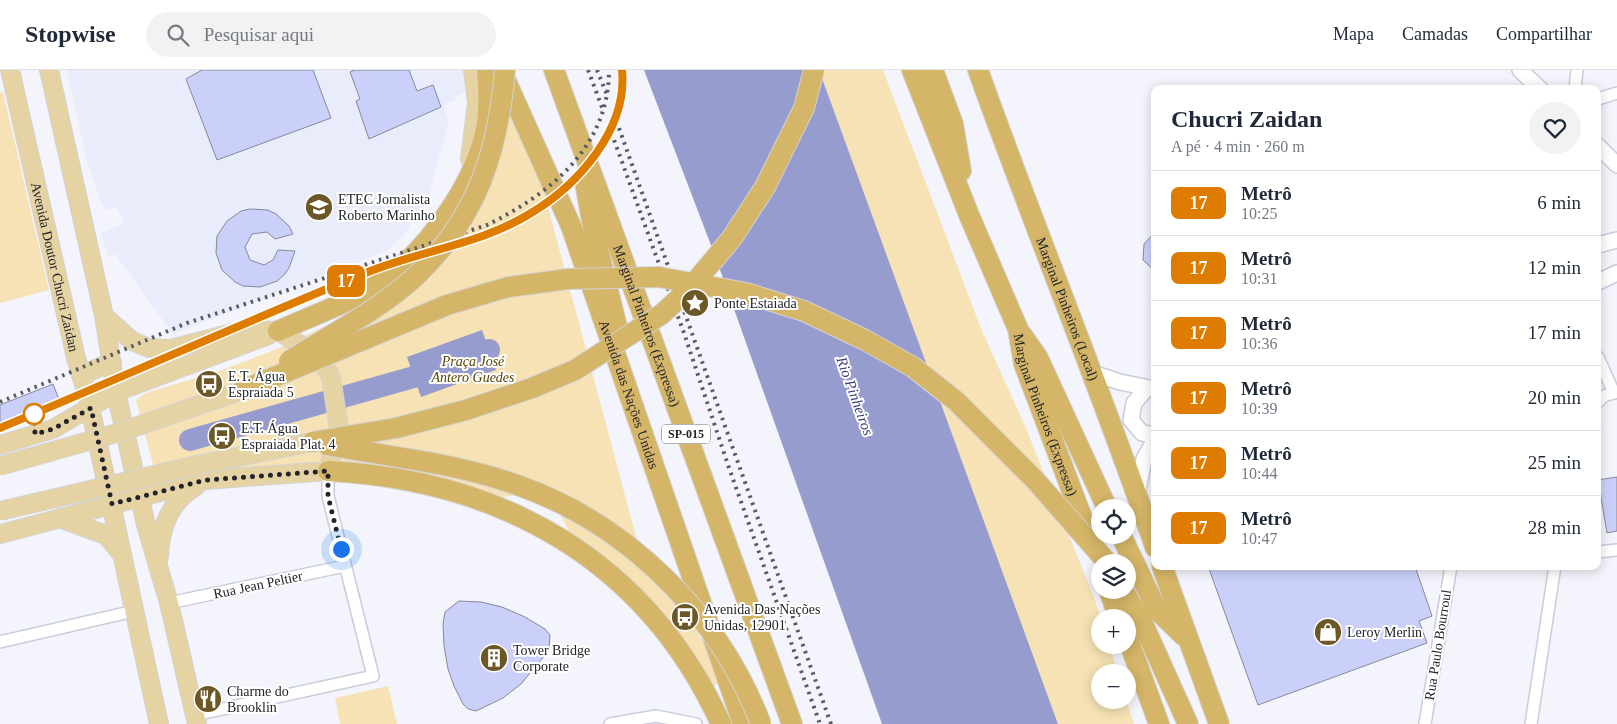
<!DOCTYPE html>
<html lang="pt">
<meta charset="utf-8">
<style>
body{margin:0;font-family:Georgia,serif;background:#f2f2f3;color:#1f2937;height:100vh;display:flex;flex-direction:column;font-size:19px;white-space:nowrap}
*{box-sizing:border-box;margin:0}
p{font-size:16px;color:#747a83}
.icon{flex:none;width:28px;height:28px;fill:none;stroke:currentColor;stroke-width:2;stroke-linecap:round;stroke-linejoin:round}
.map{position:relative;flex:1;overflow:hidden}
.details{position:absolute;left:1151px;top:15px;width:450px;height:485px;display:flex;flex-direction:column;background:#fff;border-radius:10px;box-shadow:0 2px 12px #0003}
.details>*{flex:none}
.badge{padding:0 10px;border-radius:8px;font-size:18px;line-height:32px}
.fabs{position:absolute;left:1091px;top:429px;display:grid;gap:10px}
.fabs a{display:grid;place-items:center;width:45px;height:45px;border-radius:50%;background:#fff;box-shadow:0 2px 12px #0003;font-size:25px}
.you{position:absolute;width:25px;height:25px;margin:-12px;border:4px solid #fff;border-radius:50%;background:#1a73e8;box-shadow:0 0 0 8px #1a73e833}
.map>.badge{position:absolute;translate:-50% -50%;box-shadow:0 0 0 2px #fff}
.round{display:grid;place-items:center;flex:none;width:52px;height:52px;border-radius:26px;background:#f2f2f3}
.summary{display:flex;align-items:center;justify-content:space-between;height:85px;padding:0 20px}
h1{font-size:24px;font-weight:700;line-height:38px}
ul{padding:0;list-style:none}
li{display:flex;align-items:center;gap:15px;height:65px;padding:0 20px;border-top:1px solid #e0e1e3}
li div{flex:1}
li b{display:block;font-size:19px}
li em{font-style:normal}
li .badge{min-width:55px;font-weight:700;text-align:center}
header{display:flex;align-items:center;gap:30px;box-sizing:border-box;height:70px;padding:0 25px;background:#fff;border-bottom:1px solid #e0e1e3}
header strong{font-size:24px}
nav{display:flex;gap:28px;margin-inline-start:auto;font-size:18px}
.search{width:350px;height:45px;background:#f2f2f3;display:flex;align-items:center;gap:12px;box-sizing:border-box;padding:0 18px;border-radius:28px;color:#747a83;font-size:19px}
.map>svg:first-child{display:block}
.built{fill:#e9ecfb}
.green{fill:#f6e2b4}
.water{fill:#969dce}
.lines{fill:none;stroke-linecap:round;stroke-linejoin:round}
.river{stroke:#969dce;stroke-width:22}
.building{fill:#cad0fa;stroke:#878999}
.street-casing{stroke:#c9ccdd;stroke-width:14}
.secondary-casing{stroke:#c9ccdd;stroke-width:18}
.primary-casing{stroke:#d3d3d4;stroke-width:20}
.highway-casing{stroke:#d3d3d4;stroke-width:22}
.street{stroke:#fff;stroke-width:11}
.secondary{stroke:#fff;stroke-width:15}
.primary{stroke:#e6d3a4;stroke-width:18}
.highway{stroke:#d5b567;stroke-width:20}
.rail{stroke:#5a5b61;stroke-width:4;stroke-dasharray:2.5 5;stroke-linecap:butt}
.primary-bridge-casing{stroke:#d3d3d4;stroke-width:20;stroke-linecap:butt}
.highway-bridge-casing{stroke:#d3d3d4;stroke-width:22;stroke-linecap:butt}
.primary-bridge{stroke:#e6d3a4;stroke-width:18}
.highway-bridge{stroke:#d5b567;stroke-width:20}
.line-casing{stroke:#fff;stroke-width:11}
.line{stroke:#de7c00;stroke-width:8}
.walk{stroke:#23242a;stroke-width:5;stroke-dasharray:0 9}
.stop-dot{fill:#fff;stroke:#de7c00;stroke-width:2.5}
.labels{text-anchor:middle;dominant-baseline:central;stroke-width:4;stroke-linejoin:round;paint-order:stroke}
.shield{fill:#fff;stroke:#65666a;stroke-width:1}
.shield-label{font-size:12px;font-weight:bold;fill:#23242a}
.poi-label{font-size:14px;fill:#23242a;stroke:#fff;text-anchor:start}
.street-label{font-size:14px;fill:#23242a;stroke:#fff}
.park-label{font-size:14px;font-style:italic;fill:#584200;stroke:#fff}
.water-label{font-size:15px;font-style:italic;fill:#3a3d7a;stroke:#fff}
</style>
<header>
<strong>Stopwise</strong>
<div class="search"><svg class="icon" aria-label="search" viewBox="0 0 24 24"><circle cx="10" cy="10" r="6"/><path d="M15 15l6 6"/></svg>Pesquisar aqui</div>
<nav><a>Mapa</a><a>Camadas</a><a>Compartilhar</a></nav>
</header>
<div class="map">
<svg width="1617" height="654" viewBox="0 0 1617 654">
<rect width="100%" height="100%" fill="#f4f5fc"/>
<path class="built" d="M 67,0 L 463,0 L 468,20 L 456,26 L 458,29 L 444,35 L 449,52 L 429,123 L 403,167 L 386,181 L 173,264 L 115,184 L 108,188 L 101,163 L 124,153 L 117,137 L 106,140 L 102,134 L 87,92 Z"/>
<g class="green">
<path d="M 819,0 L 883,0 L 982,261 L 1025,356 L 1095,530 L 1100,547 L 1100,575 L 1109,575 L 1118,602 L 1100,602 L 1100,630 L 1126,630 L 1134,654 L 1058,654 Z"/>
<path d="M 3,22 L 49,220 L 0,233 L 0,23 Z"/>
<path d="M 508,35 L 517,38 L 544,122 L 643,493 L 688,543 L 722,610 L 711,618 L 675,555 L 634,512 L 570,463 L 560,444 L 524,424 L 502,427 L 460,413 L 314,398 L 161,425 L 136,330 L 146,323 L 222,300 L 279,278 L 360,239 L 405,208 Z"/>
<path d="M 388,616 L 397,654 L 340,654 L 335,628 Z"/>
</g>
<g class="water">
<path d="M 644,0 L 819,0 L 1058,654 L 882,654 L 714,183 Z"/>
<path d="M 482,260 L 496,300 L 421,327 L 407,287 Z"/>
</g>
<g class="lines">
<path class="river" d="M 190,370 L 414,307 L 489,280"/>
</g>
<g class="building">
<path d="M 202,0 L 313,0 L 331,48 L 217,90 L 186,9 Z"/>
<path d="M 355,0 L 409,0 L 417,21 L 433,15 L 441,37 L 369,69 L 356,31 L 360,29 L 350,2 Z"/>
<path d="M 250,139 L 268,140 L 276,144 L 289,156 L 293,164 L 275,169 L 267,162 L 252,164 L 245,177 L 250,190 L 264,195 L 273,190 L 278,180 L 295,181 L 289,198 L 284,205 L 277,211 L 260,217 L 243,216 L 235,212 L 222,200 L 216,183 L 217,166 L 227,151 L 241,141 Z"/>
<path d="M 1155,162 L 1155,201 L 1143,190 L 1144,174 Z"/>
<path d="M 53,314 L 60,332 L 0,357 L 0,335 Z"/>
<path d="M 1617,407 L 1617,461 L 1607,463 L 1598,410 Z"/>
<path d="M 1208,496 L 1415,496 L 1432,546 L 1419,551 L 1427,573 L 1258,635 Z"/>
<path d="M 459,531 L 481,532 L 502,537 L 525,547 L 545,559 L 550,565 L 549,580 L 521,614 L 503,628 L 476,641 L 468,639 L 463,634 L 454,616 L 448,599 L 444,576 L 443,554 L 445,542 Z"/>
</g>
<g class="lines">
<defs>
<g id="street">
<path d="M 1575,19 L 1577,0"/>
<path d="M 1598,29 L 1617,23"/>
<path d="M 1598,287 L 1614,323"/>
<path d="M 1598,332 L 1604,326 L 1617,322"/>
<path d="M 1598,482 L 1617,480"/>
<path d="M 169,533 L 345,496"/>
<path d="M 0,572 L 134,541"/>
<path d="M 195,645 L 373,606 L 328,426 L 328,401"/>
<path d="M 610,654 L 656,646 L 696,654"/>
<path d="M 1425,654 L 1451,496"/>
<path d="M 1531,654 L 1555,496"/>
</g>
<g id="secondary">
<path d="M 1520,0 L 1540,19"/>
<path d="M 1598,76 L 1617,95"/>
<path d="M 1598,175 L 1617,170"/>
<path d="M 1598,212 L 1617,203"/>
<path d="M 1093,303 L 1120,312 L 1154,319"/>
<path d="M 1147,318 L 1134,333 L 1131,350 L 1142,363 L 1155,365"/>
<path d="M 1137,425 L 1144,389 L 1155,369"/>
</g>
<g id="primary">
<path id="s1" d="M 10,0 L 76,288 L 88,328 L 159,654"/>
<path d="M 49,0 L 104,246 L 116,322 L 146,455 L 169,533 L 197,654"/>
<path d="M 470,89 L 477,33 L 473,0"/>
<path d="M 81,305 L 112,292"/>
<path d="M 0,375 L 53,359 L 116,322 L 269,265"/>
<path d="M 59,448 L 106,465 L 119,481"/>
<path d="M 0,464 L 206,410 L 328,401 L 339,359 L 331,307 L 322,292 L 311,281 L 278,261 L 255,260 L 237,262 L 170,279 L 149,278 L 132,271 L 104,246"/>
<path d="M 159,487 C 160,459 170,431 196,416"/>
</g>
<g id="highway">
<path id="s2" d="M 501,0 L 571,156 L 743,654"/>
<path id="s3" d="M 554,0 L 792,654"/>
<path id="s4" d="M 912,0 L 969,145 L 1018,259 L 1024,294 L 1092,474"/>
<path d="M 933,0 L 953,54 L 961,101"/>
<path id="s5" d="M 978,0 C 1035,160 1100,316 1155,477"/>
<path d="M 585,112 L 594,163 L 618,261"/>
<path d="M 278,261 C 316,244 358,230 391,205 C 431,175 473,114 485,64 C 490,43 489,22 487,0"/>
<path d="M 1022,265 L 1038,288 L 1107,438"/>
<path d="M 328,401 C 503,410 647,491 721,654"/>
<path d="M 1121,465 L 1157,540 L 1184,566"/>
<path d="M 1162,496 L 1219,654"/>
<path d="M 1109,520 L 1119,548"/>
<path d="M 1123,520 L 1144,556 L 1188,654"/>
<path d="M 1128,569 L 1159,654"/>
</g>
</defs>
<use href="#street" class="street-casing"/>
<use href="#secondary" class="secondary-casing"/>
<use href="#primary" class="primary-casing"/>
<use href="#highway" class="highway-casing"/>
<use href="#street" class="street"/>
<use href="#secondary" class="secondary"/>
<use href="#primary" class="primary"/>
<use href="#highway" class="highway"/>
<g class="rail">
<path d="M 588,0 L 603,40"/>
<path d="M 597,0 L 607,25"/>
<path d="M 614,44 L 831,654"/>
<path d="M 609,56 L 684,263 L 728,395 L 820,654"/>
<path d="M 0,332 L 187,253 L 487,155 C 550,124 609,77 609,0"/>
<path d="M 0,358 C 123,307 244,251 368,202 C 422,180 482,174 531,143 C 578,115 627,59 622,0"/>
</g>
<defs>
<g id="primary-bridge">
<path d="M 0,396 L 117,363 L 243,320"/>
<path d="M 0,441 L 197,395 L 312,372"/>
</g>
<g id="highway-bridge">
<path d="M 289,291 C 330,265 384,237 418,204 C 478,146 498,81 505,0"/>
<path d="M 243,320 L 447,235 L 508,217 L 568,209 L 659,207 L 746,223 L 804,241 L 865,270 L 913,297 L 956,331 L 1035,410 L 1107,492"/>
<path d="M 312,372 L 396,358 L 466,340 L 532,318 L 575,300 L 662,244 L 690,218 L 732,168 L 765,117 L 804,38 L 814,0"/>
<path d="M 327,375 C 391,387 458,393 520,416 C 629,455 720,546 761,654"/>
</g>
</defs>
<use href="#primary-bridge" class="primary-bridge-casing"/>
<use href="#highway-bridge" class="highway-bridge-casing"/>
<use href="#primary-bridge" class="primary-bridge"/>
<use href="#highway-bridge" class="highway-bridge"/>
</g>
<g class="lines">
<defs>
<path id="line" d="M 0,358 C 123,307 245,252 368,202 C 422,180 482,174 531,143 C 578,115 628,59 622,0"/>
</defs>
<use href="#line" class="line-casing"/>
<use href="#line" class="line"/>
<path class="walk" d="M 34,344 L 35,364 L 53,359 L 91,338 L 112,434 L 206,410 L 328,401 L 328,426 L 341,479"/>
</g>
<defs>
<symbol id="university-disc" viewBox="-11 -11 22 22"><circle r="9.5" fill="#6c5827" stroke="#fff"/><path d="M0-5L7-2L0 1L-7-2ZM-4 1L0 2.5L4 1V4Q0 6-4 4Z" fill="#fff"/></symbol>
<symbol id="sight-disc" viewBox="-11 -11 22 22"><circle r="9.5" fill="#6c5827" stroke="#fff"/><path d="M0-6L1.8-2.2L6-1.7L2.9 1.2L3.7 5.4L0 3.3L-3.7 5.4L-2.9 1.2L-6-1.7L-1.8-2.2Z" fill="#fff"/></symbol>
<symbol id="bus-disc" viewBox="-11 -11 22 22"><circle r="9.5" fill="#6c5827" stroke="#fff"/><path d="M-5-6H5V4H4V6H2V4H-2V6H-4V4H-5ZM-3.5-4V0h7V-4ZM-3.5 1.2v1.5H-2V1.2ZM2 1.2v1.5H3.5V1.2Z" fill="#fff"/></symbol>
<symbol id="shop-disc" viewBox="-11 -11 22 22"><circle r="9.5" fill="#6c5827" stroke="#fff"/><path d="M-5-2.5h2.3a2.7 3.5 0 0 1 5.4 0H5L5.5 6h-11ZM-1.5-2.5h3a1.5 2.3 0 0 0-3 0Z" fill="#fff"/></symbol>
<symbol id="building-disc" viewBox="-11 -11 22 22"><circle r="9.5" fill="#6c5827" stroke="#fff"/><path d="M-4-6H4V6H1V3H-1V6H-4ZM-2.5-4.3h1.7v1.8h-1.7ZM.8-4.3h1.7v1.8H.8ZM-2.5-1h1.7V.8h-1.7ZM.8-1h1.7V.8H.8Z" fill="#fff"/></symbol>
<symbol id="restaurant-disc" viewBox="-11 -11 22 22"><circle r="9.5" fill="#6c5827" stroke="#fff"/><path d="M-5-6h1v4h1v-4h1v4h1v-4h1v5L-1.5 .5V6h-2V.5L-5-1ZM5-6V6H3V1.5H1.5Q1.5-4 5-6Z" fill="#fff"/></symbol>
</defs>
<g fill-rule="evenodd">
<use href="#university-disc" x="303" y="121" width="32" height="32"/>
<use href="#sight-disc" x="679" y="217" width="32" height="32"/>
<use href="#bus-disc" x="193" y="298" width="32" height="32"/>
<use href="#bus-disc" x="206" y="350" width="32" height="32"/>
<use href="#bus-disc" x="669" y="531" width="32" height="32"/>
<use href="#shop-disc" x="1312" y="546" width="32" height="32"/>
<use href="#building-disc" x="478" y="572" width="32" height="32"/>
<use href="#restaurant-disc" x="192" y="613" width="32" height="32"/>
</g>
<circle class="stop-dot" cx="34" cy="344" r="10"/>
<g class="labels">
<rect class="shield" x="662" y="354.5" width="48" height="19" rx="4"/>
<g class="shield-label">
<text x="686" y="364">SP-015</text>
</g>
<g class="poi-label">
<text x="338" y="129">ETEC Jornalista<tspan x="338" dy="16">Roberto Marinho</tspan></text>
<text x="714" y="233">Ponte Estaiada</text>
<text x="228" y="306">E.T. Água<tspan x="228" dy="16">Espraiada 5</tspan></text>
<text x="241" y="358">E.T. Água<tspan x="241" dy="16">Espraiada Plat. 4</tspan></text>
<text x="704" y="539">Avenida Das Nações<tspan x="704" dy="16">Unidas, 12901</tspan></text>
<text x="1347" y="562">Leroy Merlin</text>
<text x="513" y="580">Tower Bridge<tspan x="513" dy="16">Corporate</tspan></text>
<text x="227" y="621">Charme do<tspan x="227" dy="16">Brooklin</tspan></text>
</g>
<g class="street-label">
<text stroke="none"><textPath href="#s1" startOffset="202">Avenida Doutor Chucri Zaidan</textPath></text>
<text stroke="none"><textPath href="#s5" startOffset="255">Marginal Pinheiros (Local)</textPath></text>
<text stroke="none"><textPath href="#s3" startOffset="272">Marginal Pinheiros (Expressa)</textPath></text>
<text stroke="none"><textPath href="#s2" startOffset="349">Avenida das Nações Unidas</textPath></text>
<text stroke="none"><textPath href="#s4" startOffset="370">Marginal Pinheiros (Expressa)</textPath></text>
<text transform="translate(258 515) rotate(-12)">Rua Jean Peltier</text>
<text transform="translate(1438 575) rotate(-81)">Rua Paulo Bourroul</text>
</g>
<g class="park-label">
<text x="473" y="291">Praça José<tspan x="473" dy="16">Antero Guedes</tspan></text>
</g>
<g class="water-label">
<text transform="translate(855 326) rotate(70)">Rio Pinheiros</text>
</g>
</g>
</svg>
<div class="fabs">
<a><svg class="icon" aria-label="locate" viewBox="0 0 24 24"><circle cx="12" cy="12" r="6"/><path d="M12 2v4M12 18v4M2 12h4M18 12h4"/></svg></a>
<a><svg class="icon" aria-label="layers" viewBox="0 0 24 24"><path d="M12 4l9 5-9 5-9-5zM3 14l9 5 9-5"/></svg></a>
<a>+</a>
<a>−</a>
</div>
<div class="you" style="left:341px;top:479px"></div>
<b class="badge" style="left:346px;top:211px;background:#de7c00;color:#fff">17</b>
<section class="details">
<div class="summary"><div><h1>Chucri Zaidan</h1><p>A pé · 4 min · 260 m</p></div><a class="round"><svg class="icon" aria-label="heart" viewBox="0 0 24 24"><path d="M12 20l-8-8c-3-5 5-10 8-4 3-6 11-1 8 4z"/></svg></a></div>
<ul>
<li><span class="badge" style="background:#de7c00;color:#fff">17</span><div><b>Metrô</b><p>10:25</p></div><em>6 min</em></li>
<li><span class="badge" style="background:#de7c00;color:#fff">17</span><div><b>Metrô</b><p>10:31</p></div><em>12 min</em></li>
<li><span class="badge" style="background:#de7c00;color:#fff">17</span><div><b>Metrô</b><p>10:36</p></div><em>17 min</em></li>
<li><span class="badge" style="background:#de7c00;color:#fff">17</span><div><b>Metrô</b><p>10:39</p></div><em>20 min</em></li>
<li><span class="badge" style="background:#de7c00;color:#fff">17</span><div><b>Metrô</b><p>10:44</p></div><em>25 min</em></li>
<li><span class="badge" style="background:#de7c00;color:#fff">17</span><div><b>Metrô</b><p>10:47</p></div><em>28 min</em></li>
</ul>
</section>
</div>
